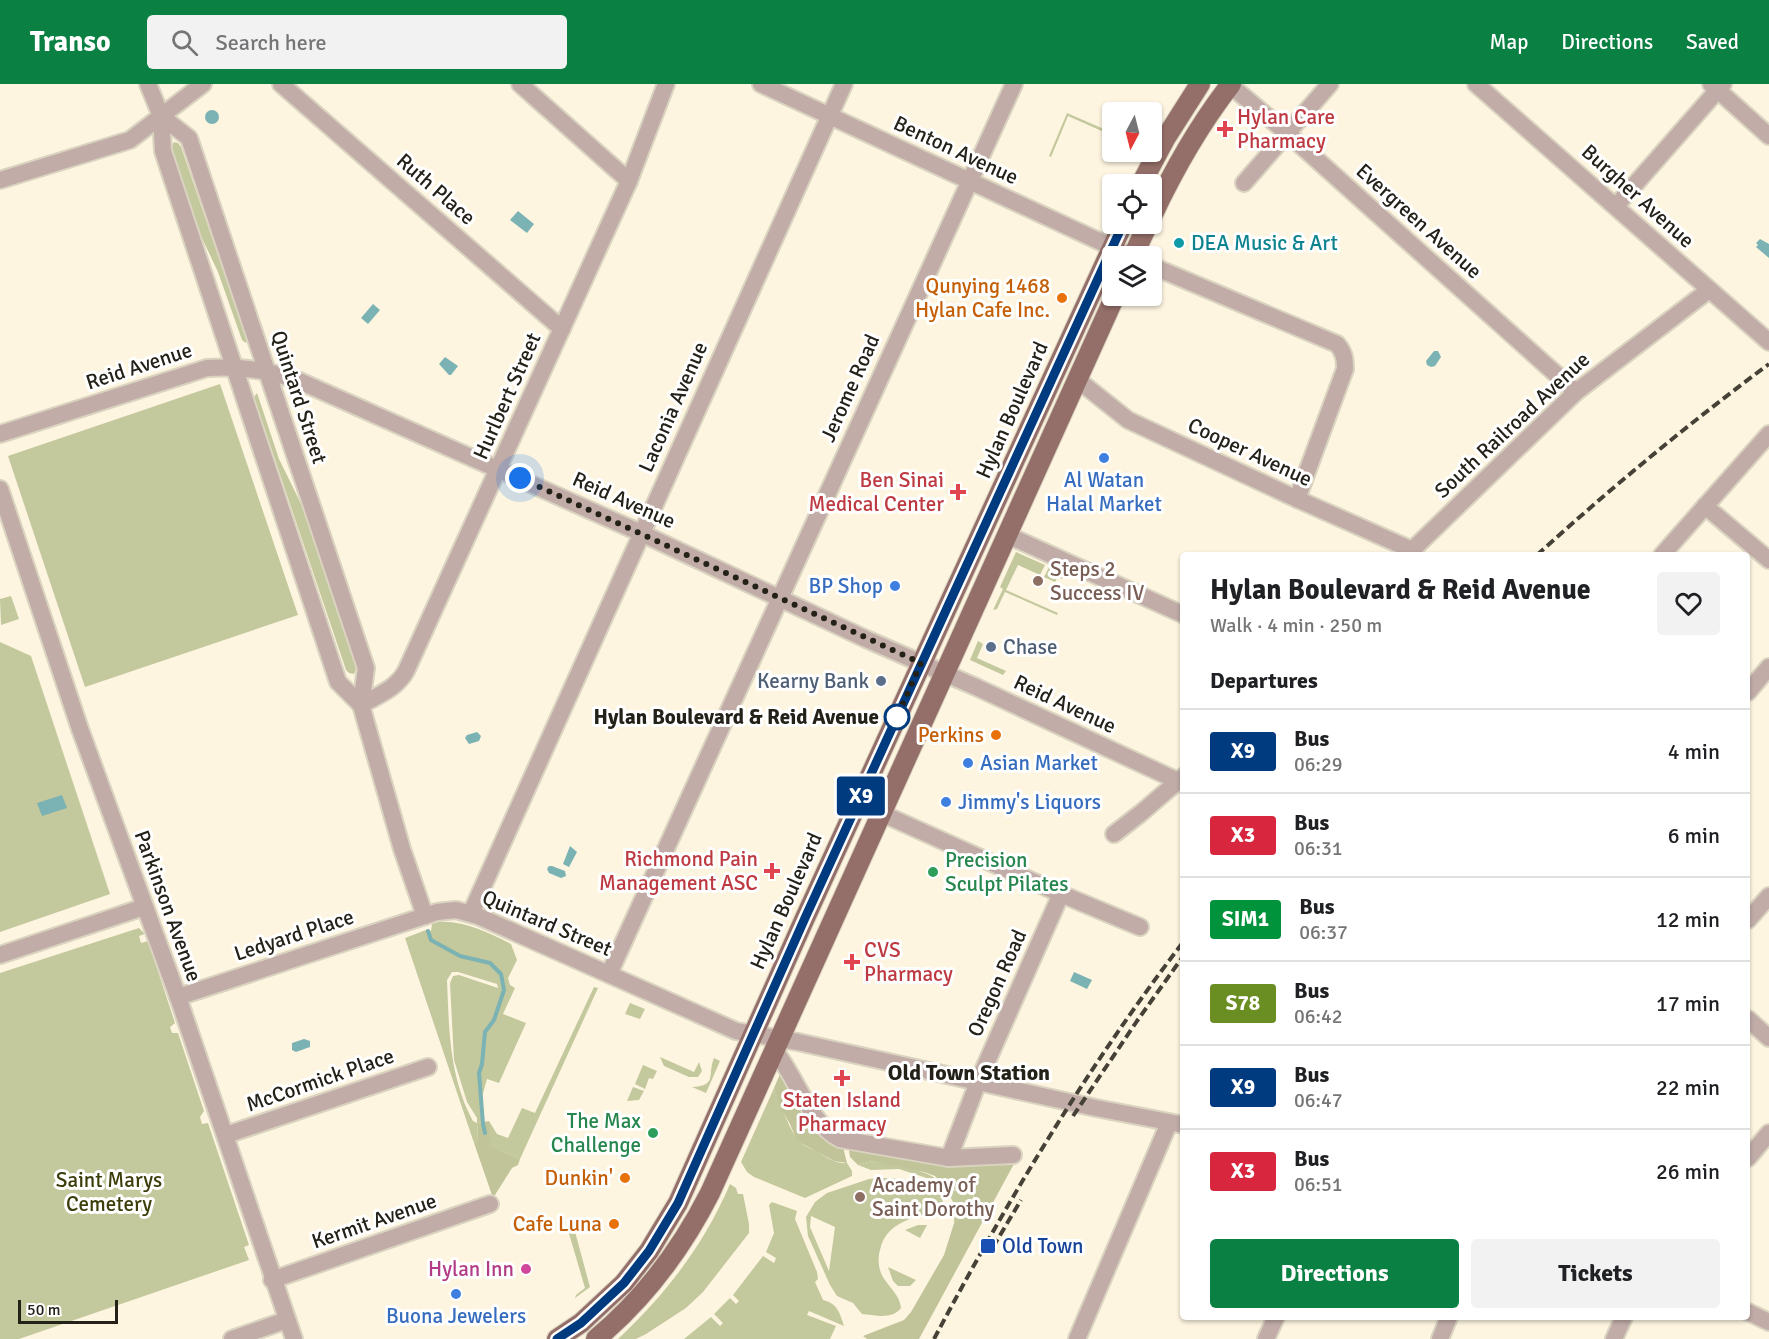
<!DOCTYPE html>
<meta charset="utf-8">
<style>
body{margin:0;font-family:Signika,sans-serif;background:#f2f2f2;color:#202124;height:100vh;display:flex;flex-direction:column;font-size:22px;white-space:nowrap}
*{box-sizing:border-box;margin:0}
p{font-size:20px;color:#757577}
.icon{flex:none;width:33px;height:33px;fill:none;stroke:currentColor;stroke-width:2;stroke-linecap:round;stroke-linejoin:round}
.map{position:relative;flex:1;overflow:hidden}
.drawer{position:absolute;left:1180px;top:468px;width:570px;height:768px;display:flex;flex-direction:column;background:#fff;border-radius:6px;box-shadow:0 2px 4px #0004}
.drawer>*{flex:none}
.badge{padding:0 12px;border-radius:4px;font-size:21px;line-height:39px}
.needle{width:39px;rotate:187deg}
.tools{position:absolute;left:1102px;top:18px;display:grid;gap:12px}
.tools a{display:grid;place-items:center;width:60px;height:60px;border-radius:6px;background:#fff;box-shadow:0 2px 4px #0004;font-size:30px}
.scale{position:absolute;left:18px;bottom:15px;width:100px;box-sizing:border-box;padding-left:6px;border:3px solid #242119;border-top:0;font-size:16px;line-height:21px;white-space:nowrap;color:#242119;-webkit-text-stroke:4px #fff;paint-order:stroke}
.you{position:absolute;width:30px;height:30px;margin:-15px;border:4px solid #fff;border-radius:50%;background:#1a73e8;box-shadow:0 0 0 9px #1a73e833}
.map>.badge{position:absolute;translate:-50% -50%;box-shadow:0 0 0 3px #fff}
h2{padding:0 30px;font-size:22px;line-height:54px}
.round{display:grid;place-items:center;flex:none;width:63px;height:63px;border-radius:6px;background:#f2f2f2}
.head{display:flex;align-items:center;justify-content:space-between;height:102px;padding:0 30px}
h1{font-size:28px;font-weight:800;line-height:45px}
.action{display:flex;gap:12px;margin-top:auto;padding:12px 30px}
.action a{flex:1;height:69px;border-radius:6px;background:#0b8043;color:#fff;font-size:24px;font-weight:800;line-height:69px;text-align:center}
.action a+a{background:#f2f2f2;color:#202124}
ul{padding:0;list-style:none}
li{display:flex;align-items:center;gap:18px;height:84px;padding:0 30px;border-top:2px solid #e0e0e0}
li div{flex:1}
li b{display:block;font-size:22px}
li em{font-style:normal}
li .badge{min-width:66px;font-weight:700;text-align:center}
header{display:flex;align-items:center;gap:36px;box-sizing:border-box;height:84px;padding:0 30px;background:#0b8043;color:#fff}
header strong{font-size:28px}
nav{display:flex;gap:33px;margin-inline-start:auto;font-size:21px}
.search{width:420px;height:54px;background:#f2f2f2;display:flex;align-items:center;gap:15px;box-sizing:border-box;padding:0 21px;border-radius:6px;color:#757577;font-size:22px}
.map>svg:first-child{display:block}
.green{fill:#c4c89d;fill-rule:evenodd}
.forest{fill:#c1c499}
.water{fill:#7bb2b3}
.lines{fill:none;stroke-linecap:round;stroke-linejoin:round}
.stream{stroke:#7bb2b3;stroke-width:4}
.minor-casing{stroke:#dad3c0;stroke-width:20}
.major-casing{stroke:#dad3c0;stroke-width:22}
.minor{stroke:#c1aca8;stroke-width:16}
.major{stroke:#946e68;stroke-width:20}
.rail{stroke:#454137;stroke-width:4;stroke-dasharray:9 4.5;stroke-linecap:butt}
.line-casing{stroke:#fff;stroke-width:14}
.line{stroke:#003b80;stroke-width:9}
.walk{stroke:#242119;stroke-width:6;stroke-dasharray:0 10.8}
.health-dot{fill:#e0444e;stroke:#fff;stroke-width:2}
.culture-dot{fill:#0f9aa8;stroke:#fff;stroke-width:2}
.food-dot{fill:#e8710a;stroke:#fff;stroke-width:2}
.shop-dot{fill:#3f7fe0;stroke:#fff;stroke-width:2}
.education-dot{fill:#8d6e63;stroke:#fff;stroke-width:2}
.service-dot{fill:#5c6f8a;stroke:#fff;stroke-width:2}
.stop-dot{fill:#fff;stroke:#003b80;stroke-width:3}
.leisure-dot{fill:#2e9e5b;stroke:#fff;stroke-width:2}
.transit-dot{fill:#1a4fb4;stroke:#fff;stroke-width:2}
.hotel-dot{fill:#d1479c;stroke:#fff;stroke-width:2}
.labels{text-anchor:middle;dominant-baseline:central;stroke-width:6;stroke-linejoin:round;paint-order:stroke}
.health-label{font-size:21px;fill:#be3a42;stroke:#fff;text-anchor:start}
.street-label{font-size:21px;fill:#242119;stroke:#fff}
.culture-label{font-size:21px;fill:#0d838f;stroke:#fff;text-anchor:start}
.food-label{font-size:21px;fill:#c56008;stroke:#fff;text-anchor:end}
.shop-label{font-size:21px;fill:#366cbe;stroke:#fff}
.education-label{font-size:21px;fill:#785e54;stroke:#fff;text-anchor:start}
.service-label{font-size:21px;fill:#4e5e75;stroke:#fff;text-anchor:start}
.stop-label{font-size:21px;font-weight:bold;fill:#242119;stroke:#fff;text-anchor:end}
.leisure-label{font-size:21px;fill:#27864d;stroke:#fff;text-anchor:start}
.park-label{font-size:21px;fill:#3c3d09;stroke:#fff}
.transit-label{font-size:21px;fill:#164399;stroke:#fff;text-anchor:start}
.hotel-label{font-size:21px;fill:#b23c85;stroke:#fff;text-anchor:end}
.neighbourhood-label{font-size:22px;font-weight:bold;fill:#242119;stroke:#fff}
</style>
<header>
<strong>Transo</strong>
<div class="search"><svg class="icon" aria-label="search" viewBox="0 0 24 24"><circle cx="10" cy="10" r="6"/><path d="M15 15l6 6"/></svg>Search here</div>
<nav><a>Map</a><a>Directions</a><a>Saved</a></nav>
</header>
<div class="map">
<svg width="1769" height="1255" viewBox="0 0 1769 1255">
<rect width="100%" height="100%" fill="#fdf5e0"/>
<g class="green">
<path d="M 1067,29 L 1113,49 L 1113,52 L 1068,32 L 1051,73 L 1049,72 Z"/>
<path d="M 174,58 L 178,59 L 181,63 L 247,256 L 246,259 L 242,256 L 218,188 L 193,135 L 170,65 Z"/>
<path d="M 220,300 L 298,531 L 85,603 L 8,372 Z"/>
<path d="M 257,309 L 279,375 L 306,430 L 357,583 L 354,590 L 349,589 L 346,586 L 254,313 Z"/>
<path d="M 1016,468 L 1045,481 L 1040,491 L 1018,481 L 1006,506 L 1058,529 L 1057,531 L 1005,508 L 997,525 L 993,526 L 1003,505 L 1000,503 Z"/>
<path d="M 1049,483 L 1064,491 L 1062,495 L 1058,493 L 1055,498 L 1044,493 Z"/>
<path d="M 11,512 L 19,535 L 1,541 L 0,515 Z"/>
<path d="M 978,557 L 983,560 L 977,574 L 1006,587 L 1003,591 L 970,576 Z"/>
<path d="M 0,558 L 31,572 L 110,810 L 0,848 Z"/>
<path d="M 438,838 C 464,836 489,849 511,860 L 517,876 L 508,894 L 510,901 L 515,904 L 503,930 L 526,939 L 499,999 L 487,995 L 482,1013 L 484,1038 L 478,1039 L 477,1058 L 474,1059 L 405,854 L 426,846 L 431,847 L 432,840 ZM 452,888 L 458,888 L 497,900 L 498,904 L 459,891 L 453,892 L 450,899 L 454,976 L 467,1018 L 477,1034 L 477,1039 L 473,1037 C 449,993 449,944 447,896 Z"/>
<path d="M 139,844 L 145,850 L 139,852 L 141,859 L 148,857 L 175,939 L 170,943 L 172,949 L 178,949 L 204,1027 L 200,1033 L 202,1040 L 208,1039 L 249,1161 L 244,1163 L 249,1176 L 19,1255 L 0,1255 L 0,889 Z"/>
<path d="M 594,903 L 598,904 L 520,1075 L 489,1062 L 489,1037 L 497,1050 L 508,1054 L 522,1024 L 535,1029 Z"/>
<path d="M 630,919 L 645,925 L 640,935 L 625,930 Z"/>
<path d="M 660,973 L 694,988 L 699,978 L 702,987 L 698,993 L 689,993 L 664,982 Z"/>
<path d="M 714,974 L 720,977 L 706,1009 L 692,1003 C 718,1002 707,990 714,974 Z"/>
<path d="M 643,981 L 657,987 L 653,995 L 649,994 L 645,1005 L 635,1000 Z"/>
<path d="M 633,1003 L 644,1007 L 639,1016 L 627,1017 Z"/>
<path d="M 774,1004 C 778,1015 792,1052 800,1058 C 806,1064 814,1065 821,1070 C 829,1075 837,1080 847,1079 L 852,1087 L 852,1092 L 805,1114 L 754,1093 L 747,1088 L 741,1078 Z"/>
<path d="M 872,1077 C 887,1079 931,1086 939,1098 L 899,1085 L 871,1086 L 858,1081 Z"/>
<path d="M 882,1094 C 898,1094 950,1098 942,1123 C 917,1135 887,1135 880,1166 C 878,1173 878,1181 881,1189 C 886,1201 900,1210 901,1224 C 892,1236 875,1231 862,1230 L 853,1219 L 837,1212 L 830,1201 L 808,1152 L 806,1133 L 815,1118 L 827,1109 L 869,1095 ZM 811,1132 L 835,1143 L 829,1187 L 810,1143 Z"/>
<path d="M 730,1100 L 736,1104 L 738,1110 L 743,1110 L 749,1140 L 749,1149 L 703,1208 L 686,1224 L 646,1250 L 636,1255 L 618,1255 C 666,1210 704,1161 730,1100 Z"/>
<path d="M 946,1105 L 973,1109 C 975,1125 958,1125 954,1139 L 953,1118 Z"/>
<path d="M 772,1118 L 797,1127 L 795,1135 L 817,1188 L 818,1195 L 815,1198 L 823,1216 C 837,1219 840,1229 844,1242 L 809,1227 L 807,1231 L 836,1242 L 830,1255 L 684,1255 L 711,1233 L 720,1242 L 723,1239 L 714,1230 L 730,1214 L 736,1220 L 739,1217 L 733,1211 L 763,1172 L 774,1179 L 776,1174 L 766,1168 L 774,1149 L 769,1121 Z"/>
<path d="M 918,1141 L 927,1141 L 920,1154 L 905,1146 Z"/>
<path d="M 574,1144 L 590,1203 L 575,1214 L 576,1211 L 585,1204 L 568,1146 Z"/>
<path d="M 888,1183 L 916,1196 L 910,1202 L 898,1202 L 893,1197 Z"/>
</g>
<g class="forest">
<path d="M 781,988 L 842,1059 L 847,1079 L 834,1077 L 797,1057 L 790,1040 L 781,1025 L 774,1004 Z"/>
<path d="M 489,1037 L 490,1062 L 520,1075 L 518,1081 L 512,1084 L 493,1114 L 474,1059 L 477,1058 L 478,1039 Z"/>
<path d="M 848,1060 L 1015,1078 L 919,1255 L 867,1255 L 863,1252 L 904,1236 L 911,1228 L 944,1171 L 956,1133 L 970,1122 L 974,1115 L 973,1109 L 963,1106 L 946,1105 L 935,1092 L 924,1088 L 872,1077 L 858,1081 L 850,1073 Z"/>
</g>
<g class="water">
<circle cx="212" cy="33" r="7"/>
<path d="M 518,127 L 534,140 L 527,149 L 510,136 Z"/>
<path d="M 1760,155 L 1769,160 L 1769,174 L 1756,163 L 1758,161 L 1756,159 Z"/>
<path d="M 373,220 L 380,226 L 368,240 L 361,234 Z"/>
<path d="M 1434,267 L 1438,267 L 1441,273 L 1435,282 L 1431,283 L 1427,281 L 1426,277 Z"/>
<path d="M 445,273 L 458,282 L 451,291 L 449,291 L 439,280 Z"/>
<path d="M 477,648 L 481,652 L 479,657 L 469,660 L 465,654 L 467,651 Z"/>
<path d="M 62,711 L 67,724 L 42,732 L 37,719 Z"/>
<path d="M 570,762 L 577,768 L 569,783 L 563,780 Z"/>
<path d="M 549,782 L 552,782 L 565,787 L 566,792 L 561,794 L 549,789 L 547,785 Z"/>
<path d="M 1074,888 L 1092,896 L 1087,905 L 1070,897 Z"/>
<path d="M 304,955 L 310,957 L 310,963 L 296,968 L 292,966 L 292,959 Z"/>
</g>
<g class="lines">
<path class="stream" d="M 428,847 L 431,856 L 460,872 L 490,879 L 501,890 L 504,906 L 494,936 L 485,948 L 482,980 L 479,989 L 483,1040 L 485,1049"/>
<defs>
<g id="minor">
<path d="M 148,0 L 161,32 L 163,67 L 338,598 L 361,621"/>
<path d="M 281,0 L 562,245"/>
<path d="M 520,0 L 629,97"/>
<path d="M 761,0 L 1131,172"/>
<path d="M 1476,0 L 1769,258"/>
<path d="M 1711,0 L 1769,52"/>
<path d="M 1230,1 L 1287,49 L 1576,308"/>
<path d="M 161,32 L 189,54 L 366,584 L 361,621 L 402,765 L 425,832"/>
<path d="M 0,96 L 130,56 L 203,0"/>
<path d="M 1244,99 L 1330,0"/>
<path d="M 1616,122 L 1723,0"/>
<path d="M 1152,182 L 1337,260 C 1344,268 1345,275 1345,285 L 1297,415"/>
<path d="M 1078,296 L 1128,336 L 1297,415 L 1412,466"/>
<path d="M 0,350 L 207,284 C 242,282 264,286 297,296 L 641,449 L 866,555 L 976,603 L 1178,697"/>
<path d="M 0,405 L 80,645 L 178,913 L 294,1255"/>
<path d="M 1705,422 L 1769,476"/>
<path d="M 1007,451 L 1184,531"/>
<path d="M 1407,471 L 1576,308 L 1709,206"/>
<path d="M 1662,471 L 1769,350"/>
<path d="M 1748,608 L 1769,583"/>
<path d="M 361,621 C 378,611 396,605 406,587 L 629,97 L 666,0"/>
<path d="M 883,730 L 1061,810 L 1140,843"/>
<path d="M 1114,750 L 1141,729 L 1184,692"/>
<path d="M 471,829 L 844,0"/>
<path d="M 1748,836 L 1769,812"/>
<path d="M 0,871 L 144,823"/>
<path d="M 609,890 L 1014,0"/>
<path d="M 178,913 L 437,828 L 456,826 L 478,832 L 736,947 L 798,958 L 1096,1024 L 1184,1041"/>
<path d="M 1748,935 L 1769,954"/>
<path d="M 775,967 C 797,994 809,1039 840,1055 L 949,1074 L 1013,1071"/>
<path d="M 226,1051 L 428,983"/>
<path d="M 949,1074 L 978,998 L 1061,810"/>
<path d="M 1748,1074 L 1769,1049"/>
<path d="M 272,1196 L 490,1120"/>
<path d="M 1748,1228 L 1769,1238"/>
<path d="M 232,1255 L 287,1236"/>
<path d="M 1077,1255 L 1169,1039"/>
<path d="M 1266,1255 L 1276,1233"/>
<path d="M 1440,1255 L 1449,1233"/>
<path d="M 1614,1255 L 1624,1233"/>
</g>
<g id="major">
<path d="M 1141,100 L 1165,55 L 1200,0"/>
<path d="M 1152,132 C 1174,85 1199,41 1231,0"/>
<path d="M 1133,172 L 1148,140"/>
<path d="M 557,1255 L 581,1239 L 624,1199 L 649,1167 L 678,1119 L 805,834 L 1123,140"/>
<path d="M 596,1255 C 645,1214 681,1166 710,1109 L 1115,212"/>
</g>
</defs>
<use href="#minor" class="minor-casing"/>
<use href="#major" class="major-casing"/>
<use href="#minor" class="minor"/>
<use href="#major" class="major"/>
<g class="rail">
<path d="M 1537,471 C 1611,404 1688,340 1769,280"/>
<path d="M 1073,1032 L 1137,937 L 1184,871"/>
<path d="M 993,1163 L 1021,1116"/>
<path d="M 934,1255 C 1007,1117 1088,982 1184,857"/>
</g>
</g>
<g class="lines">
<defs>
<path id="line" d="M 557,1255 L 581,1239 L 624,1199 L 649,1167 L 678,1119 L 805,834 L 1123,140"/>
</defs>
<use href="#line" class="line-casing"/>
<use href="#line" class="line"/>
<path class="walk" d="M 520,394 L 921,579 L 897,633"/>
</g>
<g class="health-dot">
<path d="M1222 36h6v6h6v6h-6v6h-6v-6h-6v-6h6z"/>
<path d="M955 399h6v6h6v6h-6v6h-6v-6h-6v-6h6z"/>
<path d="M769 778h6v6h6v6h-6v6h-6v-6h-6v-6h6z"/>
<path d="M849 869h6v6h6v6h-6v6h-6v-6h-6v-6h6z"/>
<path d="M839 985h6v6h6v6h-6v6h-6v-6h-6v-6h6z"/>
</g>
<circle class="culture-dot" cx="1179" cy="159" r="6"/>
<g class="food-dot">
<circle cx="1062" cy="214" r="6"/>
<circle cx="996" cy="651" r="6"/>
<circle cx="625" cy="1094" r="6"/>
<circle cx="614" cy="1140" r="6"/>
</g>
<g class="shop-dot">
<circle cx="1104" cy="374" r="6"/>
<circle cx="895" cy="502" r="6"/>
<circle cx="968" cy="679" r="6"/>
<circle cx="946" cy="718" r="6"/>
<circle cx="456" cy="1210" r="6"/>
</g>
<g class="education-dot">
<circle cx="1038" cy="497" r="6"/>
<circle cx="860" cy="1113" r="6"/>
</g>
<g class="service-dot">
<circle cx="991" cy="563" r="6"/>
<circle cx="881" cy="597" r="6"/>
</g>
<circle class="stop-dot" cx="897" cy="633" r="12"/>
<g class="leisure-dot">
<circle cx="933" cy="788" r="6"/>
<circle cx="653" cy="1049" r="6"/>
</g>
<rect class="transit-dot" x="980" y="1154" width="16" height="16" rx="3"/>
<circle class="hotel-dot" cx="526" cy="1185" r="6"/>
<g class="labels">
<g class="health-label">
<text x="1237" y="33">Hylan Care<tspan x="1237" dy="24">Pharmacy</tspan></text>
<text x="944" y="396" text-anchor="end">Ben Sinai<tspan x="944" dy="24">Medical Center</tspan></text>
<text x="758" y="775" text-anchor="end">Richmond Pain<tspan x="758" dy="24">Management ASC</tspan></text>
<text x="864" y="866">CVS<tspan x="864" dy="24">Pharmacy</tspan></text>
<text x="842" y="1016" text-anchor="middle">Staten Island<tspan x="842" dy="24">Pharmacy</tspan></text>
</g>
<g class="street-label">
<text transform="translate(956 66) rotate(25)">Benton Avenue</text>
<text transform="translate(436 105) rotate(41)">Ruth Place</text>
<text transform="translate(1638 112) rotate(42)">Burgher Avenue</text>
<text transform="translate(1419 137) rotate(42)">Evergreen Avenue</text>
<text transform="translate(139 282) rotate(-18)">Reid Avenue</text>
<text transform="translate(850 304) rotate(-66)">Jerome Road</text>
<text transform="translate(507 312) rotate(-66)">Hurlbert Street</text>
<text transform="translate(299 313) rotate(72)">Quintard Street</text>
<text transform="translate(673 323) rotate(-66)">Laconia Avenue</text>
<text transform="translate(1012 326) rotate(-66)">Hylan Boulevard</text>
<text transform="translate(1512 341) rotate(-43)">South Railroad Avenue</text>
<text transform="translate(1250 368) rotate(25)">Cooper Avenue</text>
<text transform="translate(624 416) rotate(24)">Reid Avenue</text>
<text transform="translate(1065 620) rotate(25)">Reid Avenue</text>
<text transform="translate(786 817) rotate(-66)">Hylan Boulevard</text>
<text transform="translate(168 822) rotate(70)">Parkinson Avenue</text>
<text transform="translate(547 839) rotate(23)">Quintard Street</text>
<text transform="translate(294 851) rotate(-18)">Ledyard Place</text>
<text transform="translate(997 899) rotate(-66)">Oregon Road</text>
<text transform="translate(320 996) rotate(-19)">McCormick Place</text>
<text transform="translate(374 1137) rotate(-19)">Kermit Avenue</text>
</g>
<g class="culture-label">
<text x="1191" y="159">DEA Music &amp; Art</text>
</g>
<g class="food-label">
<text x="1050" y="202">Qunying 1468<tspan x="1050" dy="24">Hylan Cafe Inc.</tspan></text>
<text x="984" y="651">Perkins</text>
<text x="613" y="1094">Dunkin'</text>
<text x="602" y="1140">Cafe Luna</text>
</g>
<g class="shop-label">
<text x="1104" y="396">Al Watan<tspan x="1104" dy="24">Halal Market</tspan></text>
<text x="883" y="502" text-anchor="end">BP Shop</text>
<text x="980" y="679" text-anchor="start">Asian Market</text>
<text x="958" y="718" text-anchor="start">Jimmy's Liquors</text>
<text x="456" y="1232">Buona Jewelers</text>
</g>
<g class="education-label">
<text x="1050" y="485">Steps 2<tspan x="1050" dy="24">Success IV</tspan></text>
<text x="872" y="1101">Academy of<tspan x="872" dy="24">Saint Dorothy</tspan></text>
</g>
<g class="service-label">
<text x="1003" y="563">Chase</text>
<text x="869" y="597" text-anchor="end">Kearny Bank</text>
</g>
<g class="stop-label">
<text x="879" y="633">Hylan Boulevard &amp; Reid Avenue</text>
</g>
<g class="leisure-label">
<text x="945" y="776">Precision<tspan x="945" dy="24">Sculpt Pilates</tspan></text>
<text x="641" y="1037" text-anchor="end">The Max<tspan x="641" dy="24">Challenge</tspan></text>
</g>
<g class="park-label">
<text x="109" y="1096">Saint Marys<tspan x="109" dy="24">Cemetery</tspan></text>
</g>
<g class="transit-label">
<text x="1002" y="1162">Old Town</text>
</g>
<g class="hotel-label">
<text x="514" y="1185">Hylan Inn</text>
</g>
<g class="neighbourhood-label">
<text x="969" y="988">Old Town Station</text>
</g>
</g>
</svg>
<div class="tools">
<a><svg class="needle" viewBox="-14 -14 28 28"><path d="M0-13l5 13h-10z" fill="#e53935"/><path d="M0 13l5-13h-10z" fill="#757577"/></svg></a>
<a><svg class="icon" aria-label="locate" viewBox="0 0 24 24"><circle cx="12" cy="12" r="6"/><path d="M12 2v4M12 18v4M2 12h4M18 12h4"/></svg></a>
<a><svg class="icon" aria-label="layers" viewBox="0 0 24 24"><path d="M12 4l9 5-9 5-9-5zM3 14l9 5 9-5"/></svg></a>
</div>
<div class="scale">50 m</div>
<div class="you" style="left:520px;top:394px"></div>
<b class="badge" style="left:861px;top:712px;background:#003b80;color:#fff">X9</b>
<section class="drawer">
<div class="head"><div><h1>Hylan Boulevard &amp; Reid Avenue</h1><p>Walk · 4 min · 250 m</p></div><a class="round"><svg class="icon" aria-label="heart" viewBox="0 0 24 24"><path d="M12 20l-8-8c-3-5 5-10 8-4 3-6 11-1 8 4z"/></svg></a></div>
<h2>Departures</h2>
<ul>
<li><span class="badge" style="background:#003b80;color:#fff">X9</span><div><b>Bus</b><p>06:29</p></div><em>4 min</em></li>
<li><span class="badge" style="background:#d7263d;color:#fff">X3</span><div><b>Bus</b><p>06:31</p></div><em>6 min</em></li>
<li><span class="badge" style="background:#00933c;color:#fff">SIM1</span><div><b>Bus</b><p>06:37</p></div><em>12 min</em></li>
<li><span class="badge" style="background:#6b8e23;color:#fff">S78</span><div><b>Bus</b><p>06:42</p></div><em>17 min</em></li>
<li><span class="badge" style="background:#003b80;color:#fff">X9</span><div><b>Bus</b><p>06:47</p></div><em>22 min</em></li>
<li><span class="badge" style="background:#d7263d;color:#fff">X3</span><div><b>Bus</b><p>06:51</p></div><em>26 min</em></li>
</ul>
<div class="action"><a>Directions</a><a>Tickets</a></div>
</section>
</div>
